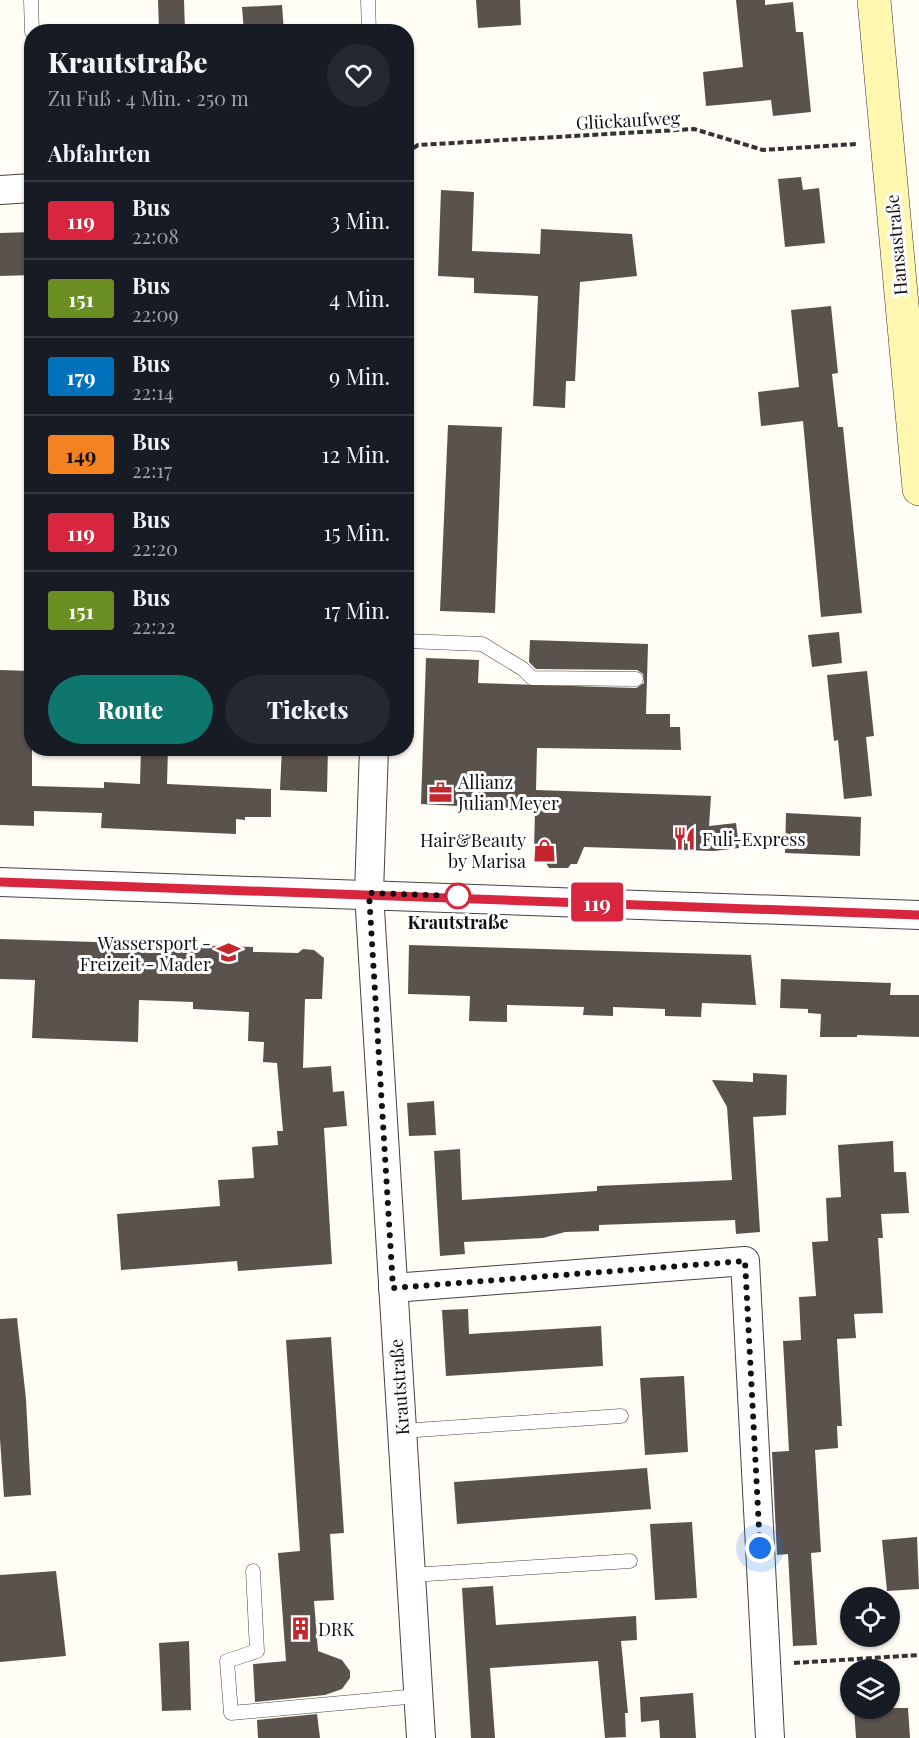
<!DOCTYPE html>
<html lang="de">
<meta charset="utf-8">
<style>
body{margin:0;font-family:"Playfair Display",serif;background:#242831;color:#f1f3f6;height:100vh;display:flex;flex-direction:column;font-size:22px;white-space:nowrap}
*{box-sizing:border-box;margin:0}
p{font-size:20px;color:#9ea1a6}
.icon{flex:none;width:33px;height:33px;fill:none;stroke:currentColor;stroke-width:2;stroke-linecap:round;stroke-linejoin:round}
.map{position:relative;flex:1;overflow:hidden}
.details{position:absolute;left:24px;top:24px;width:390px;height:732px;display:flex;flex-direction:column;background:#171b24;border-radius:24px;box-shadow:0 2px 4px #0004}
.details>*{flex:none}
.badge{padding:0 12px;border-radius:4px;font-size:21px;line-height:39px}
.tools{position:absolute;left:840px;top:1587px;display:grid;gap:12px}
.tools a{display:grid;place-items:center;width:60px;height:60px;border-radius:50%;background:#171b24;box-shadow:0 2px 4px #0004;font-size:30px}
.you{position:absolute;width:30px;height:30px;margin:-15px;border:4px solid #fff;border-radius:50%;background:#1a73e8;box-shadow:0 0 0 9px #1a73e833}
.map>.badge{position:absolute;translate:-50% -50%;box-shadow:0 0 0 3px #fff}
h2{padding:0 24px;font-size:22px;line-height:54px}
.round{display:grid;place-items:center;flex:none;width:63px;height:63px;border-radius:32px;background:#242831}
.head{display:flex;align-items:center;justify-content:space-between;height:102px;padding:0 24px}
h1{font-size:28px;font-weight:800;line-height:45px}
.cta{display:flex;gap:12px;margin-top:auto;padding:12px 24px}
.cta a{flex:1;height:69px;border-radius:36px;background:#0f766e;color:#fff;font-size:24px;font-weight:800;line-height:69px;text-align:center}
.cta a+a{background:#242831;color:#f1f3f6}
ul{padding:0;list-style:none}
li{display:flex;align-items:center;gap:18px;height:78px;padding:0 24px;border-top:2px solid #363941}
li div{flex:1}
li b{display:block;font-size:22px}
li em{font-style:normal}
li .badge{min-width:66px;font-weight:700;text-align:center}
.map>svg:first-child{display:block}
.building{fill:#5a524d}
.lines{fill:none;stroke-linecap:round;stroke-linejoin:round}
.service-casing{stroke:#444;stroke-width:15}
.minor-casing{stroke:#444;stroke-width:30}
.secondary-casing{stroke:#333;stroke-width:34}
.path{stroke:#333;stroke-width:4;stroke-dasharray:6 3;stroke-linecap:butt}
.service{stroke:#fff;stroke-width:14}
.minor{stroke:#fff;stroke-width:28}
.secondary{stroke:#fff6b0;stroke-width:33}
.line-casing{stroke:#fff;stroke-width:14}
.line{stroke:#d7263d;stroke-width:9}
.walk{stroke:#111;stroke-width:6;stroke-dasharray:0 10.8}
.stop-dot{fill:#fff;stroke:#d7263d;stroke-width:3}
.labels{text-anchor:middle;dominant-baseline:central;stroke-width:6;stroke-linejoin:round;paint-order:stroke}
.street-label{font-size:18px;fill:#111;stroke:#fff}
.poi-label{font-size:18px;fill:#111;stroke:#fff;text-anchor:start}
.stop-label{font-size:18px;font-weight:bold;fill:#111;stroke:#fff}
</style>
<div class="map">
<svg width="919" height="1738" viewBox="0 0 919 1738">
<rect width="100%" height="100%" fill="#fffdf5"/>
<g class="building">
<path d="M 158,0 L 184,0 L 185,32 L 159,32 Z"/>
<path d="M 476,0 L 520,0 L 521,25 L 478,28 Z"/>
<path d="M 736,0 L 765,0 L 765,5 L 793,2 L 796,32 L 803,32 L 811,112 L 773,116 L 771,100 L 706,106 L 703,72 L 743,67 Z"/>
<path d="M 282,5 L 284,32 L 244,32 L 242,7 Z"/>
<path d="M 801,177 L 803,190 L 819,188 L 825,243 L 785,247 L 778,179 Z"/>
<path d="M 441,190 L 474,192 L 472,251 L 540,254 L 541,229 L 632,234 L 637,276 L 580,282 L 575,381 L 566,381 L 565,408 L 533,406 L 538,296 L 474,293 L 474,278 L 438,276 Z"/>
<path d="M 32,232 L 32,275 L 0,276 L 0,233 Z"/>
<path d="M 831,306 L 838,373 L 832,374 L 838,427 L 843,427 L 862,613 L 821,617 L 803,421 L 761,426 L 758,392 L 799,387 L 791,310 Z"/>
<path d="M 448,425 L 502,427 L 495,613 L 440,611 Z"/>
<path d="M 839,632 L 842,663 L 812,667 L 808,635 Z"/>
<path d="M 530,640 L 648,644 L 646,714 L 670,714 L 670,727 L 680,727 L 681,750 L 537,748 L 536,790 L 711,796 L 709,826 L 736,823 L 739,848 L 714,851 L 584,847 L 577,864 L 571,864 L 568,868 L 549,868 L 546,863 L 540,863 L 534,851 L 535,810 L 421,804 L 426,658 L 479,660 L 478,683 L 636,688 L 644,683 L 643,674 L 637,670 L 536,669 L 529,662 Z"/>
<path d="M 0,670 L 32,671 L 32,786 L 104,788 L 104,782 L 140,784 L 141,748 L 168,748 L 167,784 L 271,789 L 271,817 L 245,817 L 245,820 L 236,819 L 236,834 L 101,828 L 102,813 L 34,811 L 34,826 L 0,825 Z"/>
<path d="M 867,671 L 874,736 L 866,737 L 872,796 L 844,799 L 838,740 L 834,741 L 827,675 Z"/>
<path d="M 282,748 L 328,748 L 327,792 L 280,790 Z"/>
<path d="M 786,813 L 861,817 L 860,856 L 785,853 Z"/>
<path d="M 0,939 L 253,947 L 253,952 L 259,952 L 298,953 L 303,949 L 314,950 L 324,958 L 322,999 L 305,999 L 303,1068 L 331,1066 L 333,1092 L 344,1091 L 347,1126 L 324,1128 L 332,1264 L 238,1271 L 237,1261 L 121,1270 L 117,1214 L 220,1206 L 218,1180 L 254,1178 L 252,1147 L 278,1145 L 277,1131 L 283,1131 L 277,1063 L 263,1062 L 264,1042 L 248,1041 L 249,1012 L 193,1009 L 193,1002 L 139,1000 L 138,1042 L 32,1038 L 35,980 L 0,979 Z"/>
<path d="M 409,945 L 751,955 L 756,1005 L 702,1003 L 701,1017 L 665,1016 L 665,1009 L 613,1007 L 613,1016 L 583,1015 L 584,1007 L 507,1005 L 507,1022 L 469,1021 L 470,996 L 408,994 Z"/>
<path d="M 781,979 L 891,983 L 890,995 L 919,995 L 919,1037 L 857,1035 L 857,1037 L 820,1037 L 821,1014 L 808,1013 L 808,1009 L 780,1008 Z"/>
<path d="M 753,1073 L 787,1075 L 786,1115 L 753,1117 L 760,1232 L 736,1234 L 735,1220 L 599,1225 L 599,1231 L 565,1232 L 543,1238 L 464,1242 L 465,1254 L 440,1256 L 434,1151 L 460,1149 L 462,1200 L 597,1191 L 597,1186 L 732,1180 L 727,1107 L 712,1080 L 753,1082 Z"/>
<path d="M 434,1101 L 436,1135 L 409,1136 L 407,1103 Z"/>
<path d="M 893,1141 L 894,1172 L 906,1172 L 909,1213 L 881,1214 L 883,1238 L 878,1238 L 883,1313 L 854,1314 L 856,1338 L 837,1339 L 842,1426 L 837,1426 L 838,1448 L 815,1450 L 821,1552 L 811,1553 L 817,1645 L 793,1646 L 788,1554 L 777,1555 L 772,1452 L 789,1451 L 783,1341 L 801,1340 L 799,1297 L 816,1296 L 812,1242 L 828,1241 L 826,1198 L 841,1197 L 838,1145 Z"/>
<path d="M 468,1309 L 469,1334 L 601,1326 L 603,1366 L 446,1376 L 442,1310 Z"/>
<path d="M 17,1318 L 26,1399 L 31,1495 L 4,1497 L 0,1439 L 0,1319 Z"/>
<path d="M 331,1337 L 344,1533 L 330,1534 L 334,1600 L 314,1601 L 318,1651 L 342,1660 L 350,1671 L 350,1678 L 342,1689 L 325,1695 L 255,1702 L 253,1664 L 286,1661 L 278,1553 L 300,1551 L 286,1340 Z"/>
<path d="M 684,1376 L 688,1452 L 645,1455 L 640,1378 Z"/>
<path d="M 647,1468 L 651,1509 L 457,1524 L 454,1482 Z"/>
<path d="M 692,1522 L 697,1598 L 655,1600 L 650,1524 Z"/>
<path d="M 917,1537 L 919,1589 L 887,1591 L 882,1540 Z"/>
<path d="M 56,1571 L 66,1656 L 0,1662 L 0,1575 Z"/>
<path d="M 493,1586 L 496,1625 L 636,1616 L 637,1640 L 621,1641 L 628,1713 L 625,1713 L 626,1737 L 605,1738 L 598,1661 L 490,1668 L 495,1738 L 471,1738 L 462,1588 Z"/>
<path d="M 189,1641 L 191,1710 L 162,1711 L 159,1643 Z"/>
<path d="M 693,1693 L 696,1738 L 660,1738 L 659,1720 L 641,1722 L 640,1697 Z"/>
<path d="M 854,1708 L 908,1708 L 910,1738 L 856,1738 Z"/>
<path d="M 317,1714 L 320,1738 L 258,1738 L 257,1720 Z"/>
</g>
<g class="lines">
<defs>
<g id="service">
<path d="M 31,0 L 32,32"/>
<path d="M 368,0 L 369,32"/>
<path d="M 406,641 L 482,644 L 523,669 L 532,678 L 636,679"/>
<path d="M 402,1431 L 621,1416"/>
<path d="M 253,1571 L 257,1651 L 227,1661 L 231,1713 L 418,1696"/>
<path d="M 411,1575 L 630,1561"/>
</g>
<g id="minor">
<path d="M 0,190 L 32,188"/>
<path d="M 374,748 L 369,893 L 421,1738"/>
<path d="M 0,882 L 919,915"/>
<path d="M 393,1288 L 745,1261 L 770,1738"/>
</g>
<path id="secondary" d="M 874,0 L 919,489"/>
</defs>
<use href="#service" class="service-casing"/>
<use href="#minor" class="minor-casing"/>
<use href="#secondary" class="secondary-casing"/>
<g class="path">
<path d="M 406,153 L 418,145 L 694,129 L 763,150 L 856,144"/>
<path d="M 794,1663 L 919,1655"/>
</g>
<use href="#service" class="service"/>
<use href="#minor" class="minor"/>
<use href="#secondary" class="secondary"/>
</g>
<g class="lines">
<defs>
<path id="line" d="M 0,882 L 919,915"/>
</defs>
<use href="#line" class="line-casing"/>
<use href="#line" class="line"/>
<path class="walk" d="M 458,896 L 369,893 L 393,1288 L 745,1261 L 760,1548"/>
</g>
<defs>
<symbol id="office-bare" viewBox="-9 -9 18 18"><path d="M-6-3h4V-5.5h4V-3h4V5H-6ZM-1-4.5V-3h2v-1.5ZM-6 0V1H6V0Z" fill="#c4262e" stroke="#fff" stroke-width="2.5" paint-order="stroke"/></symbol>
<symbol id="restaurant-bare" viewBox="-9 -9 18 18"><path d="M-5-6h1v4h1v-4h1v4h1v-4h1v5L-1.5 .5V6h-2V.5L-5-1ZM5-6V6H3V1.5H1.5Q1.5-4 5-6Z" fill="#c4262e" stroke="#fff" stroke-width="2.5" paint-order="stroke"/></symbol>
<symbol id="shop-bare" viewBox="-9 -9 18 18"><path d="M-5-2.5h2.3a2.7 3.5 0 0 1 5.4 0H5L5.5 6h-11ZM-1.5-2.5h3a1.5 2.3 0 0 0-3 0Z" fill="#c4262e" stroke="#fff" stroke-width="2.5" paint-order="stroke"/></symbol>
<symbol id="school-bare" viewBox="-9 -9 18 18"><path d="M0-5L7-2L0 1L-7-2ZM-4 1L0 2.5L4 1V4Q0 6-4 4Z" fill="#c4262e" stroke="#fff" stroke-width="2.5" paint-order="stroke"/></symbol>
<symbol id="building-bare" viewBox="-9 -9 18 18"><path d="M-4-6H4V6H1V3H-1V6H-4ZM-2.5-4.3h1.7v1.8h-1.7ZM.8-4.3h1.7v1.8H.8ZM-2.5-1h1.7V.8h-1.7ZM.8-1h1.7V.8H.8Z" fill="#c4262e" stroke="#fff" stroke-width="2.5" paint-order="stroke"/></symbol>
</defs>
<g fill-rule="evenodd">
<use href="#office-bare" x="424" y="776" width="33" height="33"/>
<use href="#restaurant-bare" x="668" y="822" width="33" height="33"/>
<use href="#shop-bare" x="528" y="834" width="33" height="33"/>
<use href="#school-bare" x="212" y="936" width="33" height="33"/>
<use href="#building-bare" x="284" y="1612" width="33" height="33"/>
</g>
<circle class="stop-dot" cx="458" cy="896" r="12"/>
<g class="labels">
<g class="street-label">
<text transform="translate(628 120) rotate(-3)">Glückaufweg</text>
<text transform="translate(896 245) rotate(-95)">Hansastraße</text>
<text transform="translate(399 1387) rotate(-94)">Krautstraße</text>
</g>
<g class="poi-label">
<text x="458" y="782">Allianz<tspan x="458" dy="21">Julian Meyer</tspan></text>
<text x="702" y="839">Fuli-Express</text>
<text x="526" y="840" text-anchor="end">Hair&amp;Beauty<tspan x="526" dy="21">by Marisa</tspan></text>
<text x="211" y="943" text-anchor="end">Wassersport -<tspan x="211" dy="21">Freizeit - Mader</tspan></text>
<text x="318" y="1629">DRK</text>
</g>
<g class="stop-label">
<text x="458" y="922">Krautstraße</text>
</g>
</g>
</svg>
<div class="tools">
<a><svg class="icon" aria-label="locate" viewBox="0 0 24 24"><circle cx="12" cy="12" r="6"/><path d="M12 2v4M12 18v4M2 12h4M18 12h4"/></svg></a>
<a><svg class="icon" aria-label="layers" viewBox="0 0 24 24"><path d="M12 4l9 5-9 5-9-5zM3 14l9 5 9-5"/></svg></a>
</div>
<div class="you" style="left:760px;top:1548px"></div>
<b class="badge" style="left:597px;top:902px;background:#d7263d;color:#fff">119</b>
<section class="details">
<div class="head"><div><h1>Krautstraße</h1><p>Zu Fuß · 4 Min. · 250 m</p></div><a class="round"><svg class="icon" aria-label="heart" viewBox="0 0 24 24"><path d="M12 20l-8-8c-3-5 5-10 8-4 3-6 11-1 8 4z"/></svg></a></div>
<h2>Abfahrten</h2>
<ul>
<li><span class="badge" style="background:#d7263d;color:#fff">119</span><div><b>Bus</b><p>22:08</p></div><em>3 Min.</em></li>
<li><span class="badge" style="background:#6b8e23;color:#fff">151</span><div><b>Bus</b><p>22:09</p></div><em>4 Min.</em></li>
<li><span class="badge" style="background:#0072bc;color:#fff">179</span><div><b>Bus</b><p>22:14</p></div><em>9 Min.</em></li>
<li><span class="badge" style="background:#f58220;color:#111">149</span><div><b>Bus</b><p>22:17</p></div><em>12 Min.</em></li>
<li><span class="badge" style="background:#d7263d;color:#fff">119</span><div><b>Bus</b><p>22:20</p></div><em>15 Min.</em></li>
<li><span class="badge" style="background:#6b8e23;color:#fff">151</span><div><b>Bus</b><p>22:22</p></div><em>17 Min.</em></li>
</ul>
<div class="cta"><a>Route</a><a>Tickets</a></div>
</section>
</div>
